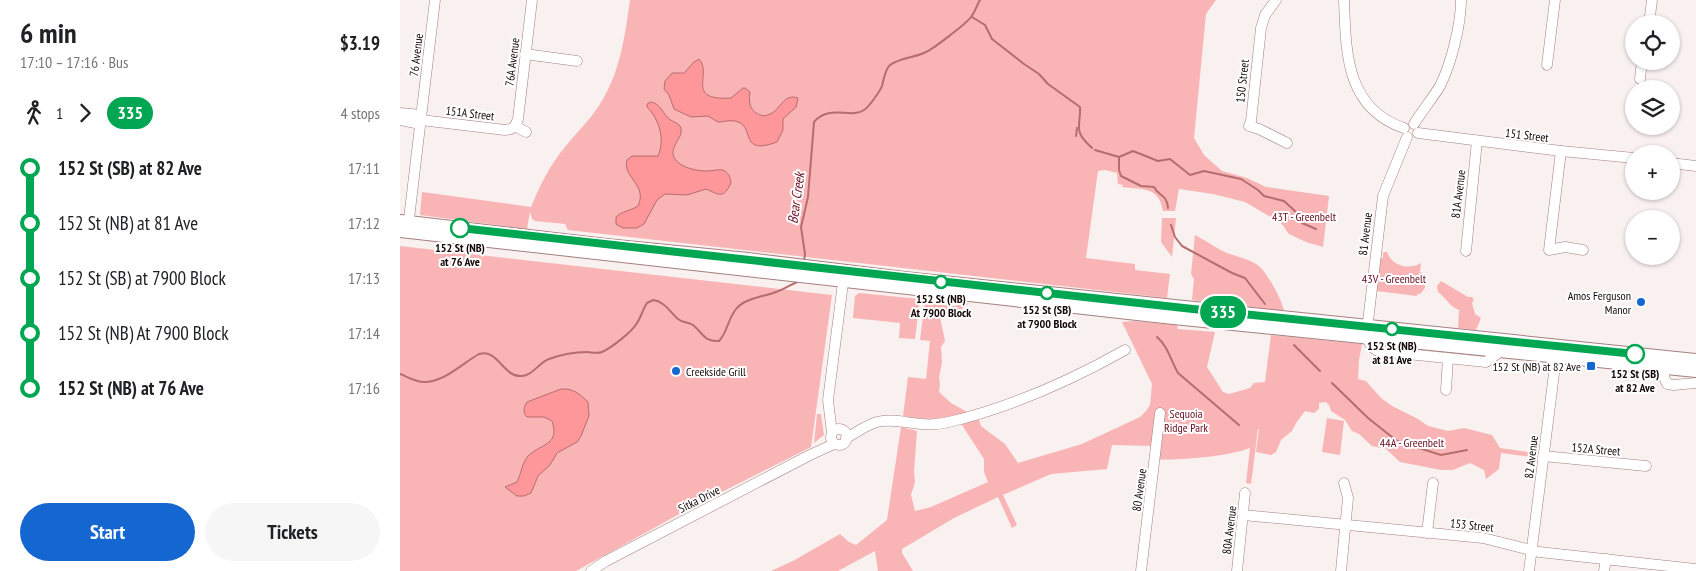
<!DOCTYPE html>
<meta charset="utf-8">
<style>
body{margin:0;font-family:"PT Sans Narrow",sans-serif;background:#f6f6f6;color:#202124;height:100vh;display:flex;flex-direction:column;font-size:19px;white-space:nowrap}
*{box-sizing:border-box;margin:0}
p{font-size:16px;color:#757577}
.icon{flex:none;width:28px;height:28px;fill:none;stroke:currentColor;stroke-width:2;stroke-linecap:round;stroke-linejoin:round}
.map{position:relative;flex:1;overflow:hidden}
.drawer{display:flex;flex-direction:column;background:#fff;width:400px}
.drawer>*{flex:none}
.badge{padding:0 10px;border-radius:16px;font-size:18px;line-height:32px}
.tools{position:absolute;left:1225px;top:15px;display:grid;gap:10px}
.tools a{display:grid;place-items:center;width:55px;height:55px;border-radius:50%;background:#fff;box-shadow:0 1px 4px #0004;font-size:25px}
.map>.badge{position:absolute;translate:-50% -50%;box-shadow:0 0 0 2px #fff}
.legs{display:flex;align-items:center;gap:8px;height:55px;padding:0 20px;font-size:16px}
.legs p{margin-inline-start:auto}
.summary{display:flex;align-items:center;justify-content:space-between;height:85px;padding:0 20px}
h1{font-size:28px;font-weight:800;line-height:38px}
.cta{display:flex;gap:10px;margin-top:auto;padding:10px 20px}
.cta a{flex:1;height:58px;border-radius:30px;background:#1467d1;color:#fff;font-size:20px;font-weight:800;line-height:58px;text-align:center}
.cta a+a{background:#f6f6f6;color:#202124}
ul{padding:0 20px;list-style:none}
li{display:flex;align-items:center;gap:18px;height:55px;font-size:19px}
li i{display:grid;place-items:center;width:8px;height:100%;margin:0 6px;background:currentColor}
li i::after{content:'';width:12px;height:12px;margin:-6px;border:4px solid;border-radius:50%;background:#fff}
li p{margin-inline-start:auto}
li:first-child i{background:linear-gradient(#0000 50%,currentColor 0)}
li:last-child i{background:linear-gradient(currentColor 50%,#0000 0)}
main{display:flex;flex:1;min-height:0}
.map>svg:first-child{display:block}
.green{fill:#f9b5b5}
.water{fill:#fd979a;stroke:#b76c6e}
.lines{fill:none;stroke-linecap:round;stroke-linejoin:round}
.stream{stroke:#b76c6e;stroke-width:2}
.minor-casing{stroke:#a67f7f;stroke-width:11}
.major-casing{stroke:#a67f7f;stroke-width:14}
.minor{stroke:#fff;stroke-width:10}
.major{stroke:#fff;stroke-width:12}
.line-1-casing{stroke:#fff;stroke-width:11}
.line-1{stroke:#00a651;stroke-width:8}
.stop-1-dot{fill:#fff;stroke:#00a651;stroke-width:2.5}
.poi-dot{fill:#1467d1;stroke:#fff;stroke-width:2}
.labels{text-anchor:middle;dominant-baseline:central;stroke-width:4;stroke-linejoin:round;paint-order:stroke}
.street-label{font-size:12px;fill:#150809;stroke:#fff}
.park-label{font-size:12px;fill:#660b1c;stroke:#fff}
.stop-label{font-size:12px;font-weight:bold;fill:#150809;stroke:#fff}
.poi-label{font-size:12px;fill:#150809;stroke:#fff;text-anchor:end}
.water-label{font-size:14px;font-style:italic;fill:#6a101f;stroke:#fff}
</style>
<main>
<section class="drawer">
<div class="summary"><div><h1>6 min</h1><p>17:10 – 17:16 · Bus</p></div><b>$3.19</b></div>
<div class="legs"><svg class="icon" aria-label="walk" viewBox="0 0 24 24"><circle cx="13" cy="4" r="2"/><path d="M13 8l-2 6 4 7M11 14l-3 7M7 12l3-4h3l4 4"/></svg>1<svg class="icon" aria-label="forward" viewBox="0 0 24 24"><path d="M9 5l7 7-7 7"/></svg><b class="badge" style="background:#00a651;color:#fff">335</b><p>4 stops</p></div>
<ul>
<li><i style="color:#00a651"></i><b>152 St (SB) at 82 Ave</b><p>17:11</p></li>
<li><i style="color:#00a651"></i><span>152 St (NB) at 81 Ave</span><p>17:12</p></li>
<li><i style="color:#00a651"></i><span>152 St (SB) at 7900 Block</span><p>17:13</p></li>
<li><i style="color:#00a651"></i><span>152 St (NB) At 7900 Block</span><p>17:14</p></li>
<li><i style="color:#00a651"></i><b>152 St (NB) at 76 Ave</b><p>17:16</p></li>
</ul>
<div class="cta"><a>Start</a><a>Tickets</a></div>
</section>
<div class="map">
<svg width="1296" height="571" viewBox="0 0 1296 571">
<rect width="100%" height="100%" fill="#f9f0f0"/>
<g class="green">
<path d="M 230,0 L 816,0 L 806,14 L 794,138 L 804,155 L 822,171 L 847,178 L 866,187 L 929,196 L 923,247 L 906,242 L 889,234 L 881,223 L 845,202 L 813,194 L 779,189 L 775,211 L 763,211 C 759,186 743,190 722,187 L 723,185 L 718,184 L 717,173 L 705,170 L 698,171 L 686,258 L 735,264 L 735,270 L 770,274 L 767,298 L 168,230 L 165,224 L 135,221 L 132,219 L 130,212 L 127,229 L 20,215 L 22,192 L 131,207 C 140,185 150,165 165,147 C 178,131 193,117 203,99 C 221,68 225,35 230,0 Z"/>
<path d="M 762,218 L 776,218 L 772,257 L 761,242 Z"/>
<path d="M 795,235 C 807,241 818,250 830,254 C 839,257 848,259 856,264 C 866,269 882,300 884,311 L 792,300 L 794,279 L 791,274 Z"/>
<path d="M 0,246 L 432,295 L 411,447 L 294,506 L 176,571 L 0,571 Z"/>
<path d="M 984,252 L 987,252 C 992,267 1010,270 1021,263 L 1020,272 L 1023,273 L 1025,288 L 1020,294 L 1017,294 L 1017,296 L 976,291 L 980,258 L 983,258 L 983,253 Z"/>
<path d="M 1041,281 L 1068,297 L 1072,297 L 1074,300 L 1072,303 L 1075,314 L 1081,318 L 1076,330 L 1058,328 L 1059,310 C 1050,307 1046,298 1038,292 L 1037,286 Z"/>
<path d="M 459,293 L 520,299 L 515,339 L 499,338 L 500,323 L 453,318 L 455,296 Z"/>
<path d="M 525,300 L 534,302 L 535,304 L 553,306 L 569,303 L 561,310 L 540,317 L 545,341 L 541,347 L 542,363 L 539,377 L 540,384 L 539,392 L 551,403 L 567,412 C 541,419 530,421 503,416 L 508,377 L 526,379 L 530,341 L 520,340 Z"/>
<path d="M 733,321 L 777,325 L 778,329 L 815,332 L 807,367 L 823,392 L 829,394 L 850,388 L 854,383 L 865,382 L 871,335 L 962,344 L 959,360 L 958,379 L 966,381 L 981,398 L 992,406 L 1018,419 L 1028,426 L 1048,431 L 1064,428 L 1092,435 L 1100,448 L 1134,453 L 1133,457 L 1101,453 L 1099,469 L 1086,479 L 1084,470 L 1070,463 L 1053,470 L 1041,470 L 1000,462 L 986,449 L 972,446 L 959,434 L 952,431 L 945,420 L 931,411 L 929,405 L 926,402 L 919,403 L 919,409 L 914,413 L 905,411 L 896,423 L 892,431 L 881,440 L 876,452 L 871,455 L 856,452 L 859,429 L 858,429 L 851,484 L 846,483 L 850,448 C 826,457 776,461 751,459 L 752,446 L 712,445 L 707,469 L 651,474 L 603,495 L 617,525 L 612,528 L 598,497 L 554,518 L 502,549 L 502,553 L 513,571 L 478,571 L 475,551 L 438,571 L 371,571 L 393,561 L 440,534 L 449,542 L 456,545 L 487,520 L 501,427 L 517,431 L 514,472 L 515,482 L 511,495 L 515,511 L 531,507 L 588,482 L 584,472 L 584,459 L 560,422 L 578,417 L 581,426 L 605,444 L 618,463 L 682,444 L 740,417 L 746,411 L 750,405 L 752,384 L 722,322 Z"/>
<path d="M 417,414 L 421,414 L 424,435 L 414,443 Z"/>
<path d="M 927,418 L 944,421 L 940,455 L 922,452 Z"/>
</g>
<g class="water">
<path d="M 299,59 C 313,74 284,101 331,98 L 343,88 L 345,88 L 350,92 C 348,105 351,113 364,116 C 368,115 373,113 375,111 C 382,104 386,94 398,98 L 396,107 L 383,119 L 383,130 L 377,142 C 339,156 355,128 338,122 C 331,119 325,122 318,122 L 308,116 L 291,117 L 274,109 L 269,95 L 264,89 L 265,81 L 272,73 L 284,73 L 294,62 Z"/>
<path d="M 251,102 C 259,103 262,111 267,117 C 270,121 277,122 280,126 C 286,137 267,147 275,159 C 281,168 297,171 307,171 C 312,171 319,169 323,170 C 328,172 331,178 331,183 C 323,199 320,195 306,189 L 287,195 L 265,194 L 257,200 L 244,224 L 237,228 L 223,228 L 216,224 L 216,217 C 222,211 230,211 238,206 C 248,185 222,177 227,160 L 232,156 L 258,156 C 265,140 260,120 247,107 L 247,104 Z"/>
<path d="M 161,389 C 173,388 180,394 188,402 L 189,416 L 181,436 L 177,442 L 157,453 L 150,465 L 138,476 L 131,493 L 124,496 L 117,496 L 105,487 L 117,482 C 121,474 122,463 128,456 C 142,443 160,445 152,421 L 144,417 L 127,417 C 122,413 124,407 127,402 Z"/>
</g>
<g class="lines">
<g class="stream">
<path d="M 572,17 L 585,25 L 592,39 L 624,64 L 639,74 L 648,84 L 680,107 C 681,127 672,130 692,148"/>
<path d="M 676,136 L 677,128"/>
<path d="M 695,150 L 719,157 L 719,170 L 721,176 L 741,186 L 754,187 C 759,197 767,194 768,208"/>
<path d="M 719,157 L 733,151 L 758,161 L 770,159 L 790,175 L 804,171 L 841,179 L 858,190 L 864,196 L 884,201 L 895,211 L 902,223 L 916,229"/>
<path d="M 771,225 L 775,237 L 782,246 L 832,273 L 845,278 L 865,304"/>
<path d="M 404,261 L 405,254 L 401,227 L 408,197 L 414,122 C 429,104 451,119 464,110 C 469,107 480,91 482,86 C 484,79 485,69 490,65 C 501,57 515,58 526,52 C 533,49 567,23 571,17 C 575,12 577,5 580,0"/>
<path d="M 757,337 C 768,346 771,361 778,373 L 839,425"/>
<path d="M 894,345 L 920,371"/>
<path d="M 0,374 C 8,377 17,383 26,382 C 45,381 63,363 79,354 C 97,348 103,376 120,376 C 132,377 138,363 149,359 C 160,355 175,352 187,352 C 191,352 197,354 202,352 C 211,348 232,332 237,323 C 241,317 243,309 247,303 L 253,300 C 264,301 270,312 278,319 C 283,323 288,322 293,325 C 303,333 304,342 319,341 C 327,333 328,319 336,309 C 345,298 363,297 376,292 C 383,290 390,285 397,282"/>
<path d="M 932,383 L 968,418 L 997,441 L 1041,455 L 1067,450"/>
</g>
<defs>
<g id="minor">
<path d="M 876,0 L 865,15 L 861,28 L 851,121 L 849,126 L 859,129 L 887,143"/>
<path d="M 944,0 C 946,51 945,108 1004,128"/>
<path d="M 1249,24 L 1252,0"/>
<path d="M 125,54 L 177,61"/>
<path d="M 1147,65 L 1155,0"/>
<path d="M 1240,79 L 1242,61"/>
<path d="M 0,113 L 21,115"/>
<path d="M 0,120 L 20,124"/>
<path d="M 21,120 L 105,130 L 111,129 L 115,126"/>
<path d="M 1014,124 C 1022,111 1032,99 1040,86 C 1051,64 1061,25 1061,0"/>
<path d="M 115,126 L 118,119 L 132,0"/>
<path d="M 115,126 L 126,132"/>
<path d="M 1018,133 L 1161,151 L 1234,158"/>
<path d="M 1007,137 L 983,196 L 966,338 L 973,348 L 978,351 L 1086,362 L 1101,351"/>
<path d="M 1161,151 L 1149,250 L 1165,247 L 1183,250"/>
<path d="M 1271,163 L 1296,166"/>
<path d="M 8,227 L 35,0"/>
<path d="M 1066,251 L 1077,141"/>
<path d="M 1265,362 L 1264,377 L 1267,384 L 1274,385 L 1296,383"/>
<path d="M 1046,390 L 1048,358"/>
<circle cx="439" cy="437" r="8"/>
<path d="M 432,433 L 428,400 L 444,275"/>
<path d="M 446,438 C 456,433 466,425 477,422 C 491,418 507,423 522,424 C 531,425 540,424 549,422 C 611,407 670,381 725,350"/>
<path d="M 1143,456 L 1246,466"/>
<path d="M 843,515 L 1083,538 L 1139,552 L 1296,569"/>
<path d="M 1027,533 L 1033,483"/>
<path d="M 191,571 L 206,561 L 410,455 L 434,444"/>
<path d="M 741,571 L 760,413"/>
<path d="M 837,571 L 845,493"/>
<path d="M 941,571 L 948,498 L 944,483"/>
<path d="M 1129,571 L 1157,350"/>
<path d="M 1204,571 L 1206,559"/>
</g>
<g id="major">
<path d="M 0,221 L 206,245 L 348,259 L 504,278 L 1296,360"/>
<path d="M 0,231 L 764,317 L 1296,371"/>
</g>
</defs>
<use href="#minor" class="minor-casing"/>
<use href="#major" class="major-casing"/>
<use href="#minor" class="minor"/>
<use href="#major" class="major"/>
</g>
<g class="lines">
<defs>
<path id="line-1" d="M 60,228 L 793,309 L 1235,354"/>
</defs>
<use href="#line-1" class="line-1-casing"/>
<use href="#line-1" class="line-1"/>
</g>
<g class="stop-1-dot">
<circle cx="60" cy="228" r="9"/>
<circle cx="541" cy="282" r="6"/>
<circle cx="647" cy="293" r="6"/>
<circle cx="992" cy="329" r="6"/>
<circle cx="1235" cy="354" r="9"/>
</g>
<g class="poi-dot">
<circle cx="1241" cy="302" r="5"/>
<rect x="1186" y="361" width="10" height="10" rx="2.5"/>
<circle cx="276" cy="371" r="5"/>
</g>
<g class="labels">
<g class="street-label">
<text transform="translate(16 55) rotate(-83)">76 Avenue</text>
<text transform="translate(112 62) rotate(-83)">76A Avenue</text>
<text transform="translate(842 81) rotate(-84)">150 Street</text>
<text transform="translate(70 113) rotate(7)">151A Street</text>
<text transform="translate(1127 135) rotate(7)">151 Street</text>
<text transform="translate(1058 194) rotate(-83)">81A Avenue</text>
<text transform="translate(965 234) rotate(-83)">81 Avenue</text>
<text transform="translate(1196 449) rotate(5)">152A Street</text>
<text transform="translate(1131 457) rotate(-83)">82 Avenue</text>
<text transform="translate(739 490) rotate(-82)">80 Avenue</text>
<text transform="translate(299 499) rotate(-27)">Sitka Drive</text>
<text transform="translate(1072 525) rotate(6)">153 Street</text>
<text transform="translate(829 530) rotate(-83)">80A Avenue</text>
</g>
<g class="park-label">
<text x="904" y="216">43T - Greenbelt</text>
<text x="994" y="278">43V - Greenbelt</text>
<text x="786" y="413">Sequoia<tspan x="786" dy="14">Ridge Park</tspan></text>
<text x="1012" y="442">44A - Greenbelt</text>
</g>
<g class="stop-label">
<text x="60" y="247">152 St (NB)<tspan x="60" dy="14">at 76 Ave</tspan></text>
<text x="541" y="298">152 St (NB)<tspan x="541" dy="14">At 7900 Block</tspan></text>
<text x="647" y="309">152 St (SB)<tspan x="647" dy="14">at 7900 Block</tspan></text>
<text x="992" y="345">152 St (NB)<tspan x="992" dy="14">at 81 Ave</tspan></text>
<text x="1235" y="373">152 St (SB)<tspan x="1235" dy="14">at 82 Ave</tspan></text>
</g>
<g class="poi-label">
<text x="1231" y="295">Amos Ferguson<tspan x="1231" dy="14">Manor</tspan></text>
<text x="1181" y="366">152 St (NB) at 82 Ave</text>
<text x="286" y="371" text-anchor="start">Creekside Grill</text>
</g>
<g class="water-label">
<text transform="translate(396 198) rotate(-82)">Bear Creek</text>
</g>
</g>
</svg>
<div class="tools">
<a><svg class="icon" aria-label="locate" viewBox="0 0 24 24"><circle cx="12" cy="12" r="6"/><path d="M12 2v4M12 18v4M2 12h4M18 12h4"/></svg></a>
<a><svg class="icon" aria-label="layers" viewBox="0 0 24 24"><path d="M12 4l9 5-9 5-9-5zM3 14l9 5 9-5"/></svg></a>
<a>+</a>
<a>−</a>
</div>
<b class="badge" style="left:823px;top:312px;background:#00a651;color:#fff">335</b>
</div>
</main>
